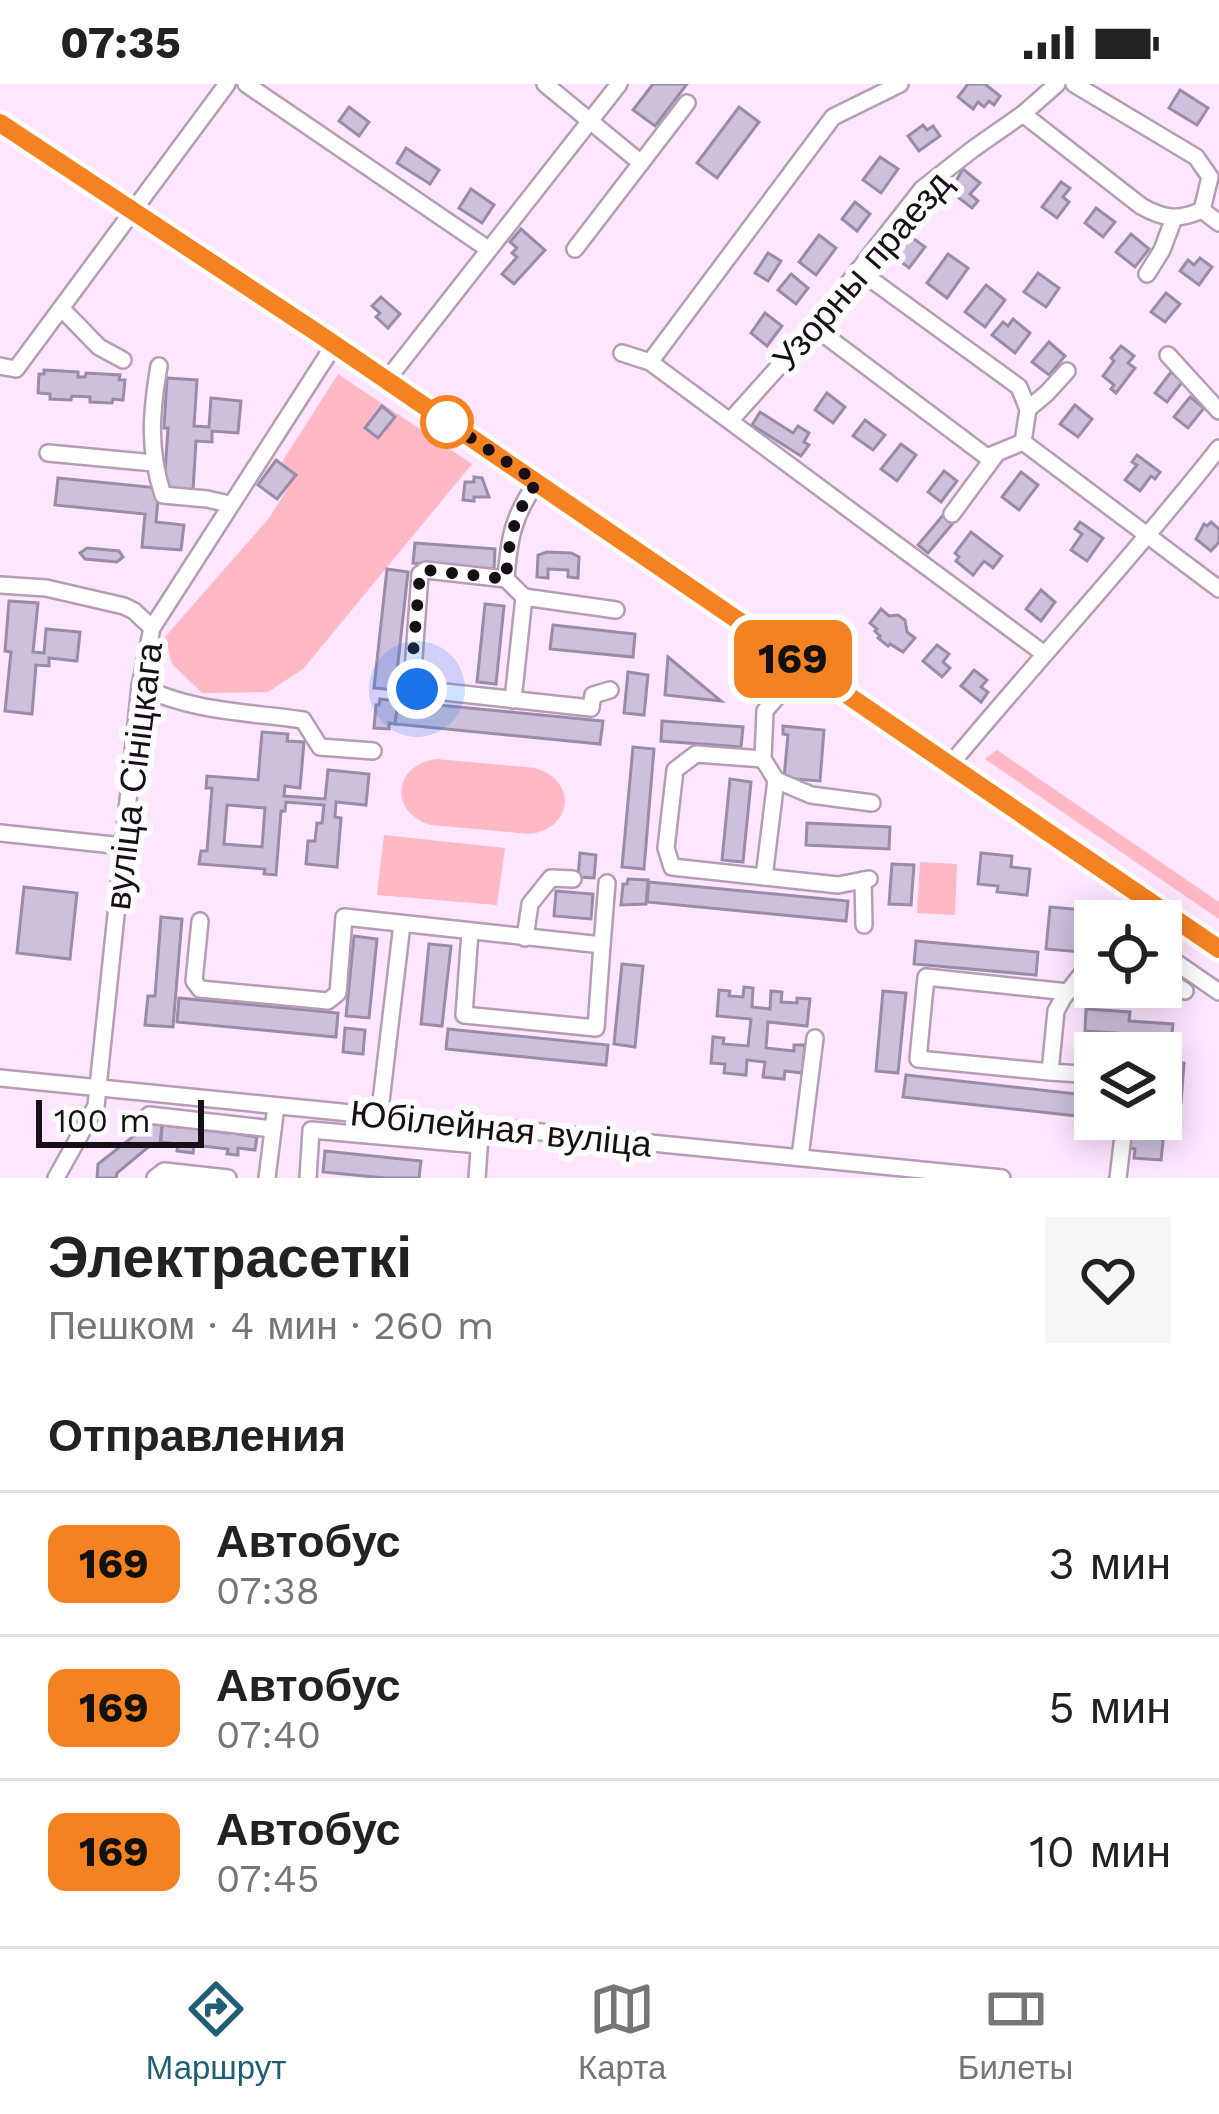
<!DOCTYPE html>
<html lang="ru">
<meta charset="utf-8">
<style>
body{margin:0;font-family:"Work Sans",sans-serif;background:#f6f6f6;color:#222;height:100vh;display:flex;flex-direction:column;font-size:45px;white-space:nowrap}
*{box-sizing:border-box;margin:0}
p{font-size:39px;color:#767676}
.icon{flex:none;width:66px;height:66px;fill:none;stroke:currentColor;stroke-width:2;stroke-linecap:round;stroke-linejoin:round}
.map{position:relative;height:1094px;overflow:hidden}
.details{display:flex;flex-direction:column;background:#fff;flex:1}
.details>*{flex:none}
.badge{padding:0 24px;border-radius:18px;font-size:42px;line-height:78px}
.controls{position:absolute;left:1074px;top:816px;display:grid;gap:24px}
.controls a{display:grid;place-items:center;width:108px;height:108px;border-radius:0px;background:#fff;box-shadow:0 6px 30px #0003;font-size:60px}
.scale{position:absolute;left:36px;bottom:30px;width:168px;box-sizing:border-box;padding-left:12px;border:6px solid #170f17;border-top:0;font-size:33px;line-height:42px;white-space:nowrap;color:#170f17;-webkit-text-stroke:9px #fcfcfc;paint-order:stroke}
.you{position:absolute;width:60px;height:60px;margin:-30px;border:9px solid #fff;border-radius:50%;background:#1a73e8;box-shadow:0 0 0 18px #1a73e833}
.map>.badge{position:absolute;translate:-50% -50%;box-shadow:0 0 0 6px #fff}
h2{padding:0 48px;font-size:45px;line-height:108px}
.round{display:grid;place-items:center;flex:none;width:126px;height:126px;border-radius:0px;background:#f6f6f6}
.headline{display:flex;align-items:center;justify-content:space-between;height:204px;padding:0 48px}
h1{font-size:57px;font-weight:700;line-height:90px}
ul{padding:0;list-style:none}
li{display:flex;align-items:center;gap:36px;height:144px;padding:0 48px;border-top:3px solid #e0e0e0}
li div{flex:1}
li b{display:block;font-size:45px}
li em{font-style:normal}
li .badge{min-width:132px;font-weight:700;text-align:center}
.status{display:flex;justify-content:space-between;align-items:center;height:84px;padding:0 60px;background:#fff;direction:ltr}
.status svg{height:33px;fill:currentColor}
.menu{display:flex;justify-content:space-around;align-items:center;height:168px;border-top:3px solid #e0e0e0;background:#fff;font-size:33px;color:#767676}
.menu a{display:grid;justify-items:center;gap:6px}
.menu .active{color:#1e5f73}
.map>svg:first-child{display:block}
.green{fill:#ffb8c4}
.building{fill:#cdc0dd;stroke:#988ca8;stroke-width:3;fill-rule:evenodd}
.lines{fill:none;stroke-linecap:round;stroke-linejoin:round}
.minor-casing{stroke:#b59db5;stroke-width:20}
.major-casing{stroke:#a65a86;stroke-width:22}
.minor{stroke:#fff;stroke-width:15}
.major{stroke:#f8b5da;stroke-width:18}
.line-casing{stroke:#fff;stroke-width:27}
.line{stroke:#f58220;stroke-width:18}
.walk{stroke:#170f17;stroke-width:12;stroke-dasharray:0 21.6}
.stop-dot{fill:#fff;stroke:#f58220;stroke-width:6}
.labels{text-anchor:middle;dominant-baseline:central;stroke-width:12;stroke-linejoin:round;paint-order:stroke}
.street-label{font-size:36px;fill:#170f17;stroke:#fcfcfc}
</style>
<div class="status"><b>07:35</b><svg viewBox="0 0 49 12"><path d="M0 12V9h3v3zM5 12V6h3v6zM10 12V3h3v9zM15 12V0h3v12zM26 1h20v11H26zM47 4h2v5h-2z"/></svg></div>
<div class="map">
<svg width="1219" height="1094" viewBox="0 0 1219 1094">
<rect width="100%" height="100%" fill="#ffe6ff"/>
<g class="green">
<path d="M 338,290 L 472,380 L 303,585 L 268,608 L 202,609 L 172,580 L 165,553 L 269,434 L 296,391 L 282,378 Z"/>
<path d="M 997,666 L 1219,818 L 1219,835 L 985,675 Z"/>
<path d="M 437,675 L 535,684 C 578,696 573,745 529,750 L 431,741 C 388,729 393,680 437,675 Z"/>
<path d="M 384,751 L 505,764 L 497,821 L 377,811 Z"/>
<path d="M 920,778 L 957,780 L 955,831 L 917,829 Z"/>
</g>
<g class="building">
<path d="M 653,0 L 687,0 L 655,42 L 633,26 Z"/>
<path d="M 968,0 L 985,0 L 1000,12 L 994,21 L 989,17 L 984,23 L 978,18 L 973,25 L 958,13 Z"/>
<path d="M 1180,6 L 1208,24 L 1197,41 L 1169,24 Z"/>
<path d="M 349,23 L 369,38 L 359,52 L 339,37 Z"/>
<path d="M 739,23 L 759,38 L 717,94 L 697,79 Z"/>
<path d="M 923,41 L 927,46 L 933,42 L 940,52 L 919,67 L 908,52 Z"/>
<path d="M 406,64 L 439,86 L 430,100 L 397,79 Z"/>
<path d="M 880,73 L 898,85 L 881,109 L 863,96 Z"/>
<path d="M 963,85 L 980,99 L 970,110 L 978,117 L 972,124 L 950,107 Z"/>
<path d="M 1061,98 L 1070,104 L 1063,113 L 1069,118 L 1057,134 L 1042,123 Z"/>
<path d="M 471,105 L 494,121 L 482,139 L 459,124 Z"/>
<path d="M 855,118 L 870,130 L 857,147 L 842,135 Z"/>
<path d="M 1096,124 L 1115,138 L 1103,153 L 1085,139 Z"/>
<path d="M 521,145 L 545,166 L 514,200 L 502,190 L 517,173 L 512,169 L 517,164 L 510,158 Z"/>
<path d="M 906,149 L 925,163 L 909,184 L 890,169 Z"/>
<path d="M 1131,150 L 1149,165 L 1135,183 L 1116,168 Z"/>
<path d="M 819,151 L 836,164 L 816,191 L 799,178 Z"/>
<path d="M 768,169 L 781,177 L 768,197 L 755,189 Z"/>
<path d="M 948,170 L 968,184 L 947,214 L 927,199 Z"/>
<path d="M 1200,174 L 1212,183 L 1199,201 L 1180,187 L 1188,176 L 1194,181 Z"/>
<path d="M 1038,189 L 1059,204 L 1046,223 L 1024,208 Z"/>
<path d="M 791,190 L 808,204 L 796,220 L 778,206 Z"/>
<path d="M 986,201 L 1005,216 L 985,243 L 965,228 Z"/>
<path d="M 1166,209 L 1180,220 L 1165,238 L 1151,228 Z"/>
<path d="M 381,213 L 400,230 L 388,244 L 376,233 L 380,229 L 372,222 Z"/>
<path d="M 765,229 L 782,242 L 767,262 L 751,249 Z"/>
<path d="M 1013,235 L 1030,249 L 1015,269 L 992,251 L 1003,238 L 1008,242 Z"/>
<path d="M 1049,258 L 1065,272 L 1049,291 L 1032,278 Z"/>
<path d="M 1121,262 L 1134,272 L 1128,279 L 1135,284 L 1116,309 L 1111,305 L 1114,301 L 1103,292 L 1114,277 L 1111,274 Z"/>
<path d="M 44,286 L 78,288 L 78,293 L 85,293 L 86,289 L 120,291 L 119,296 L 125,296 L 123,316 L 113,315 L 112,319 L 90,318 L 90,313 L 72,312 L 71,316 L 50,315 L 50,310 L 38,309 L 39,290 L 44,290 Z"/>
<path d="M 1171,288 L 1183,297 L 1167,318 L 1155,309 Z"/>
<path d="M 167,294 L 197,296 L 194,342 L 209,343 L 211,314 L 241,317 L 238,349 L 212,347 L 212,358 L 196,357 L 193,406 L 164,404 L 168,344 L 164,344 Z"/>
<path d="M 827,309 L 845,323 L 833,339 L 815,326 Z"/>
<path d="M 1190,313 L 1204,324 L 1188,344 L 1174,333 Z"/>
<path d="M 1075,321 L 1092,335 L 1078,353 L 1060,340 Z"/>
<path d="M 382,322 L 395,333 L 378,354 L 365,344 Z"/>
<path d="M 760,328 L 793,349 L 798,342 L 809,349 L 804,358 L 809,361 L 801,372 L 752,341 Z"/>
<path d="M 865,336 L 885,351 L 873,366 L 853,352 Z"/>
<path d="M 901,360 L 916,371 L 897,397 L 881,385 Z"/>
<path d="M 1137,371 L 1160,388 L 1155,395 L 1151,392 L 1140,407 L 1125,396 L 1137,381 L 1132,378 Z"/>
<path d="M 276,376 L 296,391 L 277,415 L 258,401 Z"/>
<path d="M 944,387 L 957,397 L 941,418 L 928,408 Z"/>
<path d="M 1021,388 L 1038,401 L 1019,426 L 1002,413 Z"/>
<path d="M 474,393 L 482,394 L 489,413 L 474,413 L 474,417 L 463,416 L 465,398 L 474,398 Z"/>
<path d="M 58,394 L 159,404 L 156,438 L 184,441 L 181,466 L 142,463 L 145,430 L 55,421 Z"/>
<path d="M 944,430 L 954,438 L 928,469 L 918,461 Z"/>
<path d="M 1080,438 L 1103,454 L 1087,477 L 1071,466 L 1082,450 L 1075,445 Z"/>
<path d="M 1211,438 L 1219,445 L 1219,458 L 1211,467 L 1196,455 L 1204,440 L 1207,442 Z"/>
<path d="M 971,448 L 1002,472 L 993,484 L 984,477 L 973,491 L 956,477 L 959,473 L 955,469 Z"/>
<path d="M 415,459 L 495,465 L 494,485 L 413,479 Z"/>
<path d="M 87,464 L 119,467 L 123,473 L 117,478 L 85,475 L 80,469 Z"/>
<path d="M 547,468 L 571,469 L 579,473 L 578,494 L 568,493 L 568,486 L 548,485 L 548,494 L 537,493 L 538,471 Z"/>
<path d="M 387,485 L 408,488 L 395,606 L 374,604 Z"/>
<path d="M 1041,506 L 1055,518 L 1041,537 L 1026,525 Z"/>
<path d="M 9,517 L 38,519 L 33,568 L 44,569 L 46,545 L 80,548 L 77,577 L 49,574 L 49,582 L 36,581 L 32,630 L 5,627 L 11,568 L 5,567 Z"/>
<path d="M 485,520 L 504,522 L 496,600 L 477,598 Z"/>
<path d="M 881,525 L 889,532 L 898,531 L 905,536 L 907,548 L 915,554 L 903,568 L 890,560 L 888,562 L 878,554 L 880,552 L 875,547 L 877,545 L 870,539 Z"/>
<path d="M 553,541 L 635,550 L 633,573 L 550,565 Z"/>
<path d="M 937,561 L 949,570 L 943,578 L 950,584 L 942,593 L 923,577 Z"/>
<path d="M 668,573 L 721,617 L 665,611 Z"/>
<path d="M 974,586 L 987,596 L 981,603 L 988,608 L 981,618 L 961,602 Z"/>
<path d="M 628,588 L 648,591 L 644,631 L 624,629 Z"/>
<path d="M 380,615 L 398,617 L 395,640 L 389,639 L 389,645 L 374,644 L 376,621 L 379,621 Z"/>
<path d="M 398,617 L 603,637 L 600,660 L 395,640 Z"/>
<path d="M 662,637 L 743,643 L 741,663 L 661,657 Z"/>
<path d="M 783,642 L 824,646 L 820,697 L 784,694 L 788,651 L 783,650 Z"/>
<path d="M 262,648 L 288,650 L 287,657 L 304,658 L 300,704 L 285,702 L 284,712 L 325,715 L 328,686 L 369,690 L 366,721 L 336,718 L 335,733 L 341,734 L 337,783 L 306,780 L 308,757 L 315,757 L 317,739 L 322,739 L 324,721 L 286,718 L 285,727 L 281,727 L 276,791 L 264,790 L 265,785 L 199,780 L 201,767 L 207,767 L 212,704 L 206,704 L 207,692 L 258,696 ZM 227,721 L 265,724 L 262,763 L 224,760 Z"/>
<path d="M 633,663 L 654,665 L 644,785 L 622,783 Z"/>
<path d="M 730,695 L 751,698 L 743,778 L 722,776 Z"/>
<path d="M 807,739 L 890,743 L 889,765 L 806,761 Z"/>
<path d="M 580,769 L 596,771 L 594,794 L 578,793 Z"/>
<path d="M 981,769 L 1012,772 L 1011,783 L 1030,785 L 1027,811 L 997,808 L 998,802 L 978,800 Z"/>
<path d="M 892,780 L 914,781 L 911,821 L 889,820 Z"/>
<path d="M 628,795 L 648,796 L 646,820 L 621,821 L 623,800 L 627,800 Z"/>
<path d="M 649,798 L 848,817 L 846,837 L 647,818 Z"/>
<path d="M 24,803 L 77,809 L 70,875 L 17,869 Z"/>
<path d="M 556,807 L 593,810 L 591,835 L 554,832 Z"/>
<path d="M 1050,823 L 1096,827 L 1092,869 L 1046,865 Z"/>
<path d="M 161,833 L 182,835 L 173,943 L 145,941 L 148,912 L 155,912 Z"/>
<path d="M 354,852 L 377,855 L 369,934 L 346,932 Z"/>
<path d="M 916,857 L 1038,868 L 1036,891 L 914,880 Z"/>
<path d="M 429,860 L 451,862 L 442,942 L 421,940 Z"/>
<path d="M 622,880 L 643,882 L 635,963 L 614,960 Z"/>
<path d="M 744,903 L 753,904 L 752,923 L 770,925 L 771,907 L 782,908 L 781,918 L 797,919 L 797,914 L 810,915 L 807,942 L 768,938 L 766,964 L 794,967 L 794,961 L 805,961 L 802,989 L 785,987 L 784,995 L 763,993 L 765,978 L 747,976 L 746,991 L 724,989 L 725,980 L 711,979 L 713,953 L 724,954 L 723,960 L 748,962 L 751,935 L 717,932 L 719,906 L 730,907 L 729,912 L 743,913 Z"/>
<path d="M 883,907 L 906,909 L 898,989 L 876,987 Z"/>
<path d="M 179,914 L 338,929 L 336,953 L 177,938 Z"/>
<path d="M 1086,925 L 1130,928 L 1129,937 L 1173,940 L 1171,961 L 1128,958 L 1128,950 L 1085,947 Z"/>
<path d="M 345,944 L 365,946 L 363,970 L 343,968 Z"/>
<path d="M 448,945 L 608,961 L 606,981 L 446,965 Z"/>
<path d="M 1162,977 L 1184,979 L 1181,1019 L 1161,1017 Z"/>
<path d="M 906,991 L 1095,1012 L 1095,1034 L 903,1013 Z"/>
<path d="M 1132,1035 L 1158,1035 L 1158,1038 L 1165,1039 L 1161,1076 L 1134,1074 L 1135,1065 L 1129,1064 Z"/>
<path d="M 180,1037 L 191,1039 L 191,1044 L 228,1049 L 228,1043 L 239,1044 L 238,1050 L 257,1053 L 255,1066 L 238,1064 L 238,1071 L 227,1070 L 228,1065 L 194,1061 L 193,1069 L 177,1067 L 178,1060 L 161,1058 L 162,1041 L 179,1043 Z"/>
<path d="M 149,1040 L 162,1041 L 160,1060 L 152,1060 L 117,1089 L 116,1094 L 97,1094 L 98,1080 Z"/>
<path d="M 325,1067 L 421,1077 L 419,1094 L 385,1094 L 323,1088 Z"/>
</g>
<g class="lines">
<defs>
<g id="minor">
<path d="M 246,0 L 488,165"/>
<path d="M 545,0 L 641,79 L 687,19"/>
<path d="M 1074,0 L 1196,73 L 1210,93 L 1202,126 L 1219,139"/>
<path d="M 1023,30 L 1141,122 C 1164,135 1178,137 1202,126"/>
<path d="M 575,165 L 641,79"/>
<path d="M 858,186 L 1019,303 L 1028,325 L 1023,358 L 1219,505"/>
<path d="M 1147,190 L 1162,166 L 1174,134"/>
<path d="M 62,225 L 99,263 L 123,276"/>
<path d="M 814,243 L 987,373 L 1023,358"/>
<path d="M 622,269 L 650,278 L 1043,569"/>
<path d="M 1168,271 L 1219,327"/>
<path d="M 650,278 L 833,33 L 900,0"/>
<path d="M 0,282 L 16,285 L 227,0"/>
<path d="M 159,282 C 151,329 148,365 163,411 L 207,415 L 229,420"/>
<path d="M 386,297 L 619,0"/>
<path d="M 1028,325 L 1047,309 L 1067,287"/>
<path d="M 730,337 L 814,243 L 922,105 L 973,65 L 1023,30 L 1057,0"/>
<path d="M 48,369 L 154,379"/>
<path d="M 952,430 L 997,369"/>
<path d="M 506,495 L 426,486 L 420,490 L 412,601 L 417,605 L 591,624 L 593,611 L 610,606"/>
<path d="M 0,501 L 46,504 L 124,522 L 134,527 L 152,544"/>
<path d="M 524,513 L 616,526"/>
<path d="M 140,602 C 192,628 247,628 303,636 L 320,663 L 373,667"/>
<path d="M 513,616 L 524,513 L 506,495 C 509,454 513,432 537,398"/>
<path d="M 763,675 L 696,670 L 675,686 L 666,764 L 672,783 L 838,801 L 869,795"/>
<path d="M 950,681 C 1039,574 1133,473 1219,364"/>
<path d="M 776,696 L 811,711 L 872,719"/>
<path d="M 0,749 L 123,762"/>
<path d="M 764,793 L 776,696 L 763,675 L 765,627 L 803,582"/>
<path d="M 863,796 L 864,841"/>
<path d="M 200,837 L 194,897 L 200,905 L 328,917 L 338,909 L 344,833 L 602,861 L 596,944 L 464,931 L 470,848"/>
<path d="M 1124,837 L 1143,813"/>
<path d="M 525,854 L 530,820 L 551,794 L 573,795"/>
<path d="M 602,861 L 607,799"/>
<path d="M 1161,868 L 1219,908"/>
<path d="M 1083,888 L 1093,904 L 1156,912"/>
<path d="M 1161,892 L 1185,907"/>
<path d="M 1068,908 L 926,893 L 918,975 L 1050,988 L 1056,927 L 1063,914 L 1095,873"/>
<path d="M 1050,988 L 1095,991"/>
<path d="M 0,994 L 1002,1094"/>
<path d="M 149,1031 L 273,1045"/>
<path d="M 379,1034 L 402,840"/>
<path d="M 800,1073 L 815,954"/>
<path d="M 56,1094 L 96,1022 L 140,602 L 152,544 L 334,261"/>
<path d="M 155,1094 L 164,1087 L 228,1094"/>
<path d="M 267,1094 L 276,1022"/>
<path d="M 308,1094 L 311,1046 L 479,1061"/>
<path d="M 477,1094 L 480,1052"/>
<path d="M 1118,1094 L 1125,1035"/>
</g>
<path id="major" d="M 0,39 L 319,250 L 1219,865"/>
</defs>
<use href="#minor" class="minor-casing"/>
<use href="#major" class="major-casing"/>
<use href="#minor" class="minor"/>
<use href="#major" class="major"/>
</g>
<g class="lines">
<defs>
<path id="line" d="M 0,39 L 319,250 L 1219,865"/>
</defs>
<use href="#line" class="line-casing"/>
<use href="#line" class="line"/>
<path class="walk" d="M 417,605 L 412,601 L 411,593 L 420,490 L 426,486 L 506,495 C 509,454 513,432 537,398 L 438,332 L 447,338"/>
</g>
<circle class="stop-dot" cx="447" cy="338" r="24"/>
<g class="labels">
<g class="street-label">
<text transform="translate(862 187) rotate(-49)">Узорны праезд</text>
<text transform="translate(134 692) rotate(-83)">вуліца Сініцкага</text>
<text transform="translate(501 1045) rotate(6)">Юбілейная вуліца</text>
</g>
</g>
</svg>
<div class="controls">
<a><svg class="icon" aria-label="locate" viewBox="0 0 24 24"><circle cx="12" cy="12" r="6"/><path d="M12 2v4M12 18v4M2 12h4M18 12h4"/></svg></a>
<a><svg class="icon" aria-label="layers" viewBox="0 0 24 24"><path d="M12 4l9 5-9 5-9-5zM3 14l9 5 9-5"/></svg></a>
</div>
<div class="scale">100 m</div>
<div class="you" style="left:417px;top:605px"></div>
<b class="badge" style="left:793px;top:575px;background:#f58220;color:#111">169</b>
</div>
<section class="details">
<div class="headline"><div><h1>Электрасеткі</h1><p>Пешком · 4 мин · 260 m</p></div><a class="round"><svg class="icon" aria-label="heart" viewBox="0 0 24 24"><path d="M12 20l-8-8c-3-5 5-10 8-4 3-6 11-1 8 4z"/></svg></a></div>
<h2>Отправления</h2>
<ul>
<li><span class="badge" style="background:#f58220;color:#111">169</span><div><b>Автобус</b><p>07:38</p></div><em>3 мин</em></li>
<li><span class="badge" style="background:#f58220;color:#111">169</span><div><b>Автобус</b><p>07:40</p></div><em>5 мин</em></li>
<li><span class="badge" style="background:#f58220;color:#111">169</span><div><b>Автобус</b><p>07:45</p></div><em>10 мин</em></li>
</ul>
</section>
<nav class="menu">
<a class="active"><svg class="icon" aria-label="directions" viewBox="0 0 24 24"><path d="M12 3l9 9-9 9-9-9zM9 14v-3h6M13 9l2 2-2 2"/></svg>Маршрут</a>
<a><svg class="icon" aria-label="map" viewBox="0 0 24 24"><path d="M3 6l6-2 6 2 6-2v14l-6 2-6-2-6 2zM9 4v14M15 6v14"/></svg>Карта</a>
<a><svg class="icon" aria-label="tickets" viewBox="0 0 24 24"><path d="M3 7h18v10H3zM15 7v10"/></svg>Билеты</a>
</nav>
